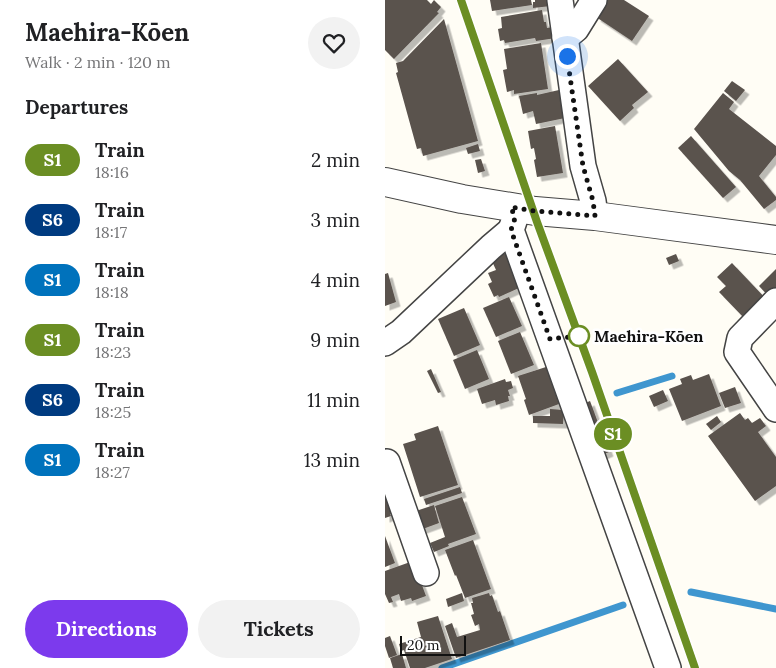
<!DOCTYPE html>
<meta charset="utf-8">
<style>
body{margin:0;font-family:Lora,serif;background:#f2f2f2;color:#202124;height:100vh;display:flex;flex-direction:column;font-size:19px;white-space:nowrap}
*{box-sizing:border-box;margin:0}
p{font-size:16px;color:#757577}
.icon{flex:none;width:28px;height:28px;fill:none;stroke:currentColor;stroke-width:2;stroke-linecap:round;stroke-linejoin:round}
.map{position:relative;flex:1;overflow:hidden}
.panel{display:flex;flex-direction:column;background:#fff;width:385px}
.panel>*{flex:none}
.badge{padding:0 10px;border-radius:16px;font-size:18px;line-height:32px}
.scale{position:absolute;left:15px;bottom:12px;width:66px;box-sizing:border-box;padding-left:5px;border:2px solid #111;border-top:0;font-size:14px;line-height:18px;white-space:nowrap;color:#111;-webkit-text-stroke:4px #fff;paint-order:stroke}
.you{position:absolute;width:25px;height:25px;margin:-12px;border:4px solid #fff;border-radius:50%;background:#1a73e8;box-shadow:0 0 0 8px #1a73e833}
.map>.badge{position:absolute;translate:-50% -50%;box-shadow:0 0 0 2px #fff}
h2{padding:0 25px;font-size:19px;line-height:45px}
.round{display:grid;place-items:center;flex:none;width:52px;height:52px;border-radius:26px;background:#f2f2f2}
.headline{display:flex;align-items:center;justify-content:space-between;height:85px;padding:0 25px}
h1{font-size:24px;font-weight:800;line-height:38px}
.primary-button{display:flex;gap:10px;margin-top:auto;padding:10px 25px}
.primary-button a{flex:1;height:58px;border-radius:30px;background:#7c3aed;color:#fff;font-size:20px;font-weight:800;line-height:58px;text-align:center}
.primary-button a+a{background:#f2f2f2;color:#202124}
ul{padding:0;list-style:none}
li{display:flex;align-items:center;gap:15px;height:60px;padding:0 25px}
li div{flex:1}
li b{display:block;font-size:19px}
li em{font-style:normal}
li .badge{min-width:55px;font-weight:700;text-align:center}
main{display:flex;flex:1;min-height:0}
.map>svg:first-child{display:block}
.lines{fill:none;stroke-linecap:round;stroke-linejoin:round}
.stream{stroke:#3f96cf;stroke-width:7}
.building{fill:#5a524d;filter:url(#shadow)}
.minor-casing{stroke:#444;stroke-width:28}
.tertiary-casing{stroke:#444;stroke-width:30}
.minor{stroke:#fff;stroke-width:25}
.tertiary{stroke:#fff;stroke-width:28}
.rail{stroke:#c4262e;stroke-width:4}
.line-casing{stroke:#fff;stroke-width:11}
.line{stroke:#6b8e23;stroke-width:8}
.walk{stroke:#111;stroke-width:5;stroke-dasharray:0 9}
.stop-dot{fill:#fff;stroke:#6b8e23;stroke-width:2.5}
.labels{text-anchor:middle;dominant-baseline:central;stroke-width:5;stroke-linejoin:round;paint-order:stroke}
.stop-label{font-size:16px;font-weight:bold;fill:#111;stroke:#fff;text-anchor:start}
</style>
<main>
<section class="panel">
<div class="headline"><div><h1>Maehira-Kōen</h1><p>Walk · 2 min · 120 m</p></div><a class="round"><svg class="icon" aria-label="heart" viewBox="0 0 24 24"><path d="M12 20l-8-8c-3-5 5-10 8-4 3-6 11-1 8 4z"/></svg></a></div>
<h2>Departures</h2>
<ul>
<li><span class="badge" style="background:#6b8e23;color:#fff">S1</span><div><b>Train</b><p>18:16</p></div><em>2 min</em></li>
<li><span class="badge" style="background:#003b80;color:#fff">S6</span><div><b>Train</b><p>18:17</p></div><em>3 min</em></li>
<li><span class="badge" style="background:#0072bc;color:#fff">S1</span><div><b>Train</b><p>18:18</p></div><em>4 min</em></li>
<li><span class="badge" style="background:#6b8e23;color:#fff">S1</span><div><b>Train</b><p>18:23</p></div><em>9 min</em></li>
<li><span class="badge" style="background:#003b80;color:#fff">S6</span><div><b>Train</b><p>18:25</p></div><em>11 min</em></li>
<li><span class="badge" style="background:#0072bc;color:#fff">S1</span><div><b>Train</b><p>18:27</p></div><em>13 min</em></li>
</ul>
<div class="primary-button"><a>Directions</a><a>Tickets</a></div>
</section>
<div class="map">
<svg width="391" height="668" viewBox="0 0 391 668">
<defs>
<filter id="shadow"><feDropShadow dx="4.5" dy="4.5" stdDeviation="0" flood-color="#0004"/></filter>
</defs>
<rect width="100%" height="100%" fill="#fffdf5"/>
<g class="lines">
<g class="stream">
<path d="M 232,393 L 287,376"/>
<path d="M 306,592 L 391,609"/>
<path d="M 57,668 L 238,605"/>
</g>
</g>
<g class="building">
<path d="M 0,0 L 42,0 L 46,4 L 49,0 L 56,7 L 52,12 L 54,13 L 9,59 L 0,50 Z"/>
<path d="M 105,0 L 146,0 L 147,5 L 107,11 Z"/>
<path d="M 150,0 L 165,0 L 166,6 L 148,8 L 148,2 L 150,2 Z"/>
<path d="M 223,0 L 239,0 L 264,16 L 247,41 L 211,17 Z"/>
<path d="M 157,10 L 159,22 L 161,22 L 162,28 L 169,27 L 171,38 L 151,41 L 150,38 L 120,43 L 119,40 L 115,41 L 113,29 L 117,28 L 116,17 Z"/>
<path d="M 59,19 L 93,141 L 38,156 L 36,148 L 32,149 L 11,73 L 13,72 L 11,63 L 18,61 Z"/>
<path d="M 156,43 L 163,89 L 129,94 L 129,90 L 122,92 L 118,70 L 122,69 L 119,49 Z"/>
<path d="M 233,59 L 263,92 L 247,105 L 249,108 L 235,121 L 203,86 Z"/>
<path d="M 347,81 L 360,90 L 351,101 L 339,91 Z"/>
<path d="M 174,90 L 180,118 L 151,124 L 148,111 L 138,114 L 134,96 L 152,93 L 152,95 Z"/>
<path d="M 338,93 L 349,102 L 344,109 L 391,146 L 391,155 L 374,176 L 391,197 L 391,200 L 379,209 L 355,180 L 344,171 L 309,129 Z"/>
<path d="M 170,126 L 178,173 L 152,177 L 149,160 L 151,159 L 149,148 L 146,149 L 143,131 Z"/>
<path d="M 306,136 L 351,187 L 338,198 L 293,148 Z"/>
<path d="M 93,144 L 95,151 L 83,154 L 81,148 Z"/>
<path d="M 96,159 L 100,171 L 93,173 L 90,160 Z"/>
<path d="M 121,253 L 136,287 L 114,297 L 113,295 L 109,297 L 103,284 L 107,282 L 103,273 L 111,270 L 106,259 Z"/>
<path d="M 291,254 L 294,261 L 284,265 L 281,258 Z"/>
<path d="M 347,263 L 382,300 L 360,319 L 334,292 L 341,286 L 332,277 Z"/>
<path d="M 391,269 L 391,294 L 386,299 L 374,286 Z"/>
<path d="M 3,273 L 11,302 L 0,306 L 0,274 Z"/>
<path d="M 124,297 L 137,326 L 111,337 L 98,308 Z"/>
<path d="M 79,308 L 95,345 L 69,356 L 53,319 Z"/>
<path d="M 135,332 L 149,365 L 126,374 L 113,341 Z"/>
<path d="M 92,350 L 104,379 L 80,389 L 68,360 Z"/>
<path d="M 161,367 L 174,404 L 144,415 L 139,400 L 141,399 L 133,376 Z"/>
<path d="M 46,369 L 56,392 L 53,393 L 42,371 Z"/>
<path d="M 324,374 L 336,406 L 297,421 L 284,389 L 297,384 L 295,379 L 306,375 L 308,380 Z"/>
<path d="M 120,379 L 121,382 L 126,381 L 128,388 L 123,390 L 125,396 L 123,396 L 124,401 L 111,405 L 110,400 L 97,404 L 92,389 Z"/>
<path d="M 350,387 L 356,403 L 340,408 L 334,393 Z"/>
<path d="M 278,390 L 283,401 L 269,407 L 264,396 Z"/>
<path d="M 205,401 L 224,452 L 217,455 L 198,404 Z"/>
<path d="M 165,409 L 179,410 L 178,424 L 148,423 L 148,416 L 165,416 Z"/>
<path d="M 355,413 L 360,420 L 363,418 L 367,423 L 375,418 L 381,426 L 373,432 L 391,457 L 391,486 L 370,501 L 323,436 Z"/>
<path d="M 332,416 L 336,422 L 326,430 L 321,424 Z"/>
<path d="M 53,426 L 73,485 L 35,497 L 18,444 L 31,440 L 29,434 Z"/>
<path d="M 75,487 L 77,493 L 41,505 L 39,499 Z"/>
<path d="M 0,488 L 9,512 L 5,514 L 6,516 L 0,518 Z"/>
<path d="M 77,497 L 91,534 L 63,544 L 64,546 L 49,552 L 45,543 L 60,537 L 50,506 Z"/>
<path d="M 49,505 L 54,523 L 35,530 L 28,512 Z"/>
<path d="M 0,536 L 10,563 L 0,567 Z"/>
<path d="M 88,540 L 106,589 L 80,598 L 71,575 L 70,576 L 60,550 Z"/>
<path d="M 28,561 L 41,596 L 27,601 L 26,598 L 16,601 L 14,594 L 6,597 L 8,602 L 4,603 L 0,594 L 0,571 Z"/>
<path d="M 77,593 L 79,601 L 63,607 L 61,599 Z"/>
<path d="M 104,593 L 105,596 L 107,595 L 113,612 L 115,611 L 125,640 L 71,658 L 60,626 L 67,623 L 72,637 L 95,630 L 94,624 L 90,626 L 86,615 L 89,614 L 86,603 L 88,603 L 87,598 Z"/>
<path d="M 53,616 L 67,659 L 40,668 L 25,668 L 19,650 L 16,651 L 14,644 L 36,637 L 32,622 Z"/>
<path d="M 5,636 L 12,655 L 4,658 L 0,646 L 0,638 Z"/>
<path d="M 17,654 L 21,668 L 8,668 L 5,658 Z"/>
</g>
<g class="lines">
<defs>
<g id="minor">
<path d="M 175,0 L 198,166 L 208,201 L 210,216"/>
<path d="M 180,38 L 191,29 L 209,0"/>
<path d="M 126,207 L 130,218 L 126,230 L 283,668"/>
<path d="M 391,301 L 355,338 L 352,352 L 391,409"/>
<path d="M 0,343 L 16,332 L 106,247 L 126,230"/>
<path d="M 0,463 L 2,462 L 41,573"/>
</g>
<path id="tertiary" d="M 0,182 L 77,199 L 150,211 L 210,216 L 391,240"/>
</defs>
<use href="#minor" class="minor-casing"/>
<use href="#tertiary" class="tertiary-casing"/>
<use href="#minor" class="minor"/>
<use href="#tertiary" class="tertiary"/>
<path class="rail" d="M 76,0 L 152,222 L 194,336 L 310,668"/>
</g>
<g class="lines">
<defs>
<path id="line" d="M 76,0 L 152,222 L 207,372 L 310,668"/>
</defs>
<use href="#line" class="line-casing"/>
<use href="#line" class="line"/>
<path class="walk" d="M 182,56 L 198,166 L 208,201 L 210,216 L 150,211 L 126,207 L 130,218 L 126,230 L 165,339 L 194,336"/>
</g>
<circle class="stop-dot" cx="194" cy="336" r="10"/>
<g class="labels">
<g class="stop-label">
<text x="209" y="336">Maehira-Kōen</text>
</g>
</g>
</svg>
<div class="scale">20 m</div>
<div class="you" style="left:182px;top:56px"></div>
<b class="badge" style="left:228px;top:434px;background:#6b8e23;color:#fff">S1</b>
</div>
</main>
